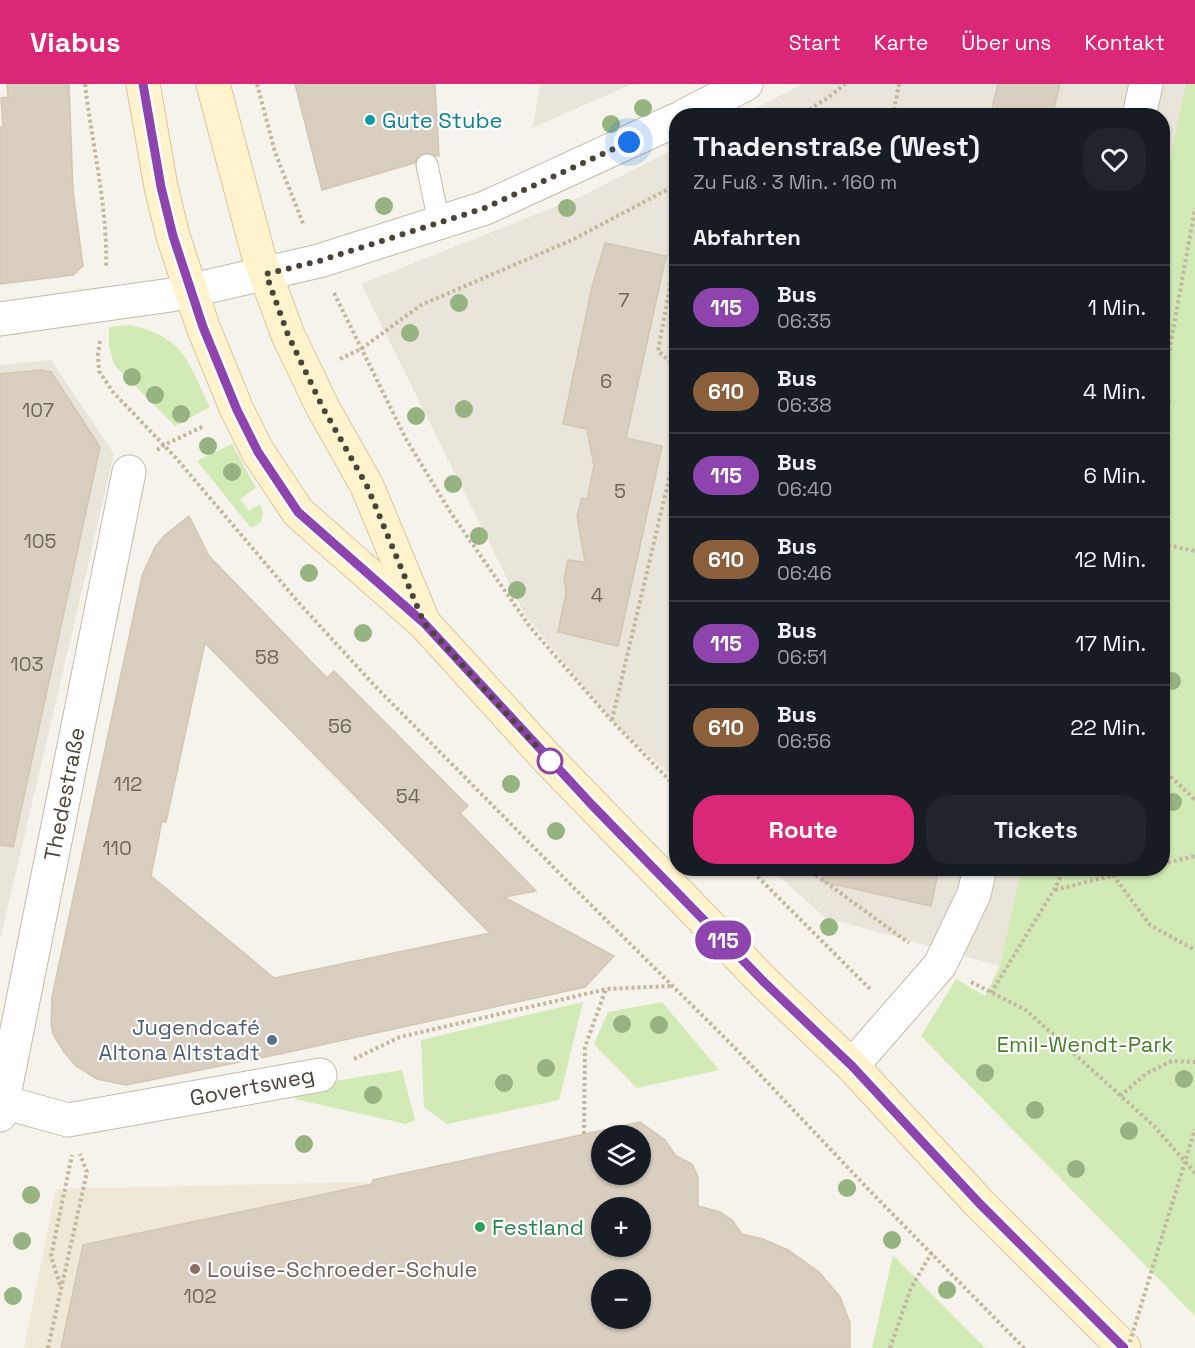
<!DOCTYPE html>
<html lang="de">
<meta charset="utf-8">
<style>
body{margin:0;font-family:"Space Grotesk",sans-serif;background:#20242c;color:#f1f3f6;height:100vh;display:flex;flex-direction:column;font-size:22px;white-space:nowrap}
*{box-sizing:border-box;margin:0}
p{font-size:20px;color:#9ea1a6}
.icon{flex:none;width:33px;height:33px;fill:none;stroke:currentColor;stroke-width:2;stroke-linecap:round;stroke-linejoin:round}
.map{position:relative;flex:1;overflow:hidden}
.details{position:absolute;left:669px;top:24px;width:501px;height:768px;display:flex;flex-direction:column;background:#171b24;border-radius:24px;box-shadow:0 2px 4px #0004}
.details>*{flex:none}
.badge{padding:0 12px;border-radius:20px;font-size:21px;line-height:39px}
.tools{position:absolute;left:591px;top:1041px;display:grid;gap:12px}
.tools a{display:grid;place-items:center;width:60px;height:60px;border-radius:50%;background:#171b24;box-shadow:0 2px 4px #0004;font-size:30px}
.you{position:absolute;width:30px;height:30px;margin:-15px;border:4px solid #fff;border-radius:50%;background:#1a73e8;box-shadow:0 0 0 9px #1a73e833}
.map>.badge{position:absolute;translate:-50% -50%;box-shadow:0 0 0 3px #fff}
h2{padding:0 24px;font-size:22px;line-height:54px}
.round{display:grid;place-items:center;flex:none;width:63px;height:63px;border-radius:24px;background:#20242c}
.summary{display:flex;align-items:center;justify-content:space-between;height:102px;padding:0 24px}
h1{font-size:28px;font-weight:700;line-height:45px}
.button{display:flex;gap:12px;margin-top:auto;padding:12px 24px}
.button a{flex:1;height:69px;border-radius:24px;background:#db2777;color:#fff;font-size:24px;font-weight:700;line-height:69px;text-align:center}
.button a+a{background:#20242c;color:#f1f3f6}
ul{padding:0;list-style:none}
li{display:flex;align-items:center;gap:18px;height:84px;padding:0 24px;border-top:2px solid #363941}
li div{flex:1}
li b{display:block;font-size:22px}
li em{font-style:normal}
li .badge{min-width:66px;font-weight:700;text-align:center}
header{display:flex;align-items:center;gap:36px;box-sizing:border-box;height:84px;padding:0 30px;background:#db2777;color:#fff}
header strong{font-size:28px}
nav{display:flex;gap:33px;margin-inline-start:auto;font-size:21px}
.map>svg:first-child{display:block}
.residential{fill:#eae5da}
.education{fill:#efe8d6}
.green{fill:#d2eab5}
.building{fill:#d8cfc1;stroke:#d3c7b4;stroke-width:1.5;fill-rule:evenodd}
.lines{fill:none;stroke-linecap:round;stroke-linejoin:round}
.lane-casing{stroke:#c2bbae;stroke-width:23}
.street-casing{stroke:#c2bbae;stroke-width:35}
.secondary-casing{stroke:#d6c79b;stroke-width:35}
.path{stroke:#c4b79f;stroke-width:4;stroke-dasharray:3 3;stroke-linecap:butt}
.lane{stroke:#fff;stroke-width:21}
.street{stroke:#fff;stroke-width:33}
.secondary{stroke:#fff3cd;stroke-width:33}
.path-bridge{stroke:#c4b79f;stroke-width:4;stroke-dasharray:3 3;stroke-linecap:butt}
.tree{fill:#97b381}
.line-casing{stroke:#fff;stroke-width:14}
.line{stroke:#8e44ad;stroke-width:9}
.walk{stroke:#4b4439;stroke-width:6;stroke-dasharray:0 10.8}
.culture-dot{fill:#0f9aa8;stroke:#fff;stroke-width:2}
.stop-dot{fill:#fff;stroke:#8e44ad;stroke-width:3}
.service-dot{fill:#5c6f8a;stroke:#fff;stroke-width:2}
.leisure-dot{fill:#2e9e5b;stroke:#fff;stroke-width:2}
.education-dot{fill:#8d6e63;stroke:#fff;stroke-width:2}
.labels{text-anchor:middle;dominant-baseline:central;stroke-width:4.5;stroke-linejoin:round;paint-order:stroke}
.number-label{font-size:20px;fill:#6e675b}
.culture-label{font-size:22px;fill:#0d838f;stroke:#fff;text-anchor:start}
.street-label{font-size:22px;fill:#4b4439;stroke:#fff}
.service-label{font-size:22px;fill:#4e5e75;stroke:#fff;text-anchor:end}
.park-label{font-size:22px;fill:#4a7f2a;stroke:#fff}
.leisure-label{font-size:22px;fill:#27864d;stroke:#fff;text-anchor:start}
.education-label{font-size:22px;fill:#785e54;stroke:#fff;text-anchor:start}
</style>
<header>
<strong>Viabus</strong>
<nav><a>Start</a><a>Karte</a><a>Über uns</a><a>Kontakt</a></nav>
</header>
<div class="map">
<svg width="1195" height="1264" viewBox="0 0 1195 1264">
<rect width="100%" height="100%" fill="#f6f3ec"/>
<g class="residential">
<path d="M 541,0 L 632,0 L 532,44 Z"/>
<path d="M 803,0 L 1186,0 L 1163,111 L 1162,32 L 740,32 Z"/>
<path d="M 676,64 L 676,696 L 612,637 L 525,531 L 361,200 L 582,112 Z"/>
<path d="M 51,276 L 114,370 L 0,856 L 0,281 Z"/>
<path d="M 771,785 L 1021,785 L 1000,882 L 824,833 Z"/>
</g>
<path class="education" d="M 367,1098 L 334,1264 L 24,1264 L 56,1105 Z"/>
<g class="green">
<path d="M 1186,0 L 1195,0 L 1195,1232 L 921,952 L 956,895 L 985,912 L 1000,882 L 1021,785 L 1162,784 L 1162,111 Z"/>
<path d="M 130,241 C 186,254 187,277 210,323 L 175,342 L 114,281 L 109,261 L 109,243 Z"/>
<path d="M 232,360 L 256,404 L 240,415 L 249,427 L 260,420 L 263,429 L 261,438 L 251,444 L 197,377 Z"/>
<path d="M 583,918 L 559,1016 L 447,1040 L 424,1023 L 421,956 Z"/>
<path d="M 662,918 L 719,986 L 637,1004 L 594,960 L 608,928 Z"/>
<path d="M 402,986 L 415,1036 L 406,1040 L 295,1015 L 299,1003 Z"/>
<path d="M 893,1171 L 985,1264 L 872,1264 Z"/>
</g>
<g class="building">
<path d="M 7,0 L 69,0 L 73,107 L 83,182 L 73,191 L 0,200 L 0,43 L 3,43 L 1,14 L 8,13 Z"/>
<path d="M 295,0 L 435,0 L 439,72 L 424,69 L 418,72 L 415,79 L 322,106 Z"/>
<path d="M 998,0 L 1060,0 L 1052,32 L 990,32 Z"/>
<path d="M 605,159 L 666,172 L 626,354 L 662,362 L 618,562 L 558,548 L 566,509 L 564,495 L 568,476 L 585,478 L 577,432 L 582,414 L 587,415 L 594,382 L 587,345 L 563,340 L 592,203 Z"/>
<path d="M 41,286 L 51,288 L 100,363 L 13,763 L 0,761 L 0,290 Z"/>
<path d="M 189,432 L 209,472 L 327,594 L 334,587 L 468,722 L 460,729 L 536,807 L 504,813 L 614,872 L 585,903 L 280,970 L 126,1001 L 97,995 L 76,982 L 64,968 L 53,950 L 51,940 L 52,913 L 142,492 L 155,463 L 164,452 ZM 205,559 L 462,821 L 490,849 L 274,894 L 151,792 L 162,737 L 166,738 Z"/>
<path d="M 824,784 L 939,784 L 931,822 L 823,798 Z"/>
<path d="M 640,1038 L 664,1055 L 676,1072 L 692,1080 L 698,1093 L 698,1122 L 720,1128 L 732,1136 L 742,1150 L 763,1155 L 788,1166 L 819,1188 L 840,1213 L 850,1239 L 850,1264 L 61,1264 L 83,1161 L 372,1100 L 373,1096 ZM 602,1052 L 640,1052 L 640,1090 L 602,1090 ZM 602,1124 L 640,1124 L 640,1162 L 602,1162 ZM 602,1196 L 640,1196 L 640,1234 L 602,1234 Z"/>
</g>
<g class="lines">
<defs>
<path id="lane" d="M 427,81 L 439,138"/>
<g id="street">
<path d="M 684,32 L 746,0"/>
<path d="M 1139,32 L 1146,0"/>
<path d="M 0,235 L 171,211 L 319,177 L 485,124 L 676,36"/>
<path d="M 852,982 L 940,881 L 974,810 L 980,784"/>
<path d="M 3,1018 L 68,1036 L 320,991"/>
<path d="M 0,1031 L 129,388"/>
</g>
<g id="secondary">
<path d="M 143,0 L 161,103 L 173,152 L 203,243 L 237,326 L 258,368 L 298,428 L 424,539 L 546,673 L 765,899 L 852,982 L 979,1119 L 1124,1264"/>
<path d="M 213,0 L 258,170 L 288,251 L 323,324 L 367,402 L 421,532"/>
</g>
</defs>
<use href="#lane" class="lane-casing"/>
<use href="#street" class="street-casing"/>
<use href="#secondary" class="secondary-casing"/>
<g class="path">
<path d="M 85,0 C 92,61 108,123 106,184"/>
<path d="M 257,0 L 275,68 L 304,142"/>
<path d="M 799,32 L 829,13 L 845,0"/>
<path d="M 893,32 L 899,0"/>
<path d="M 676,169 L 658,267 L 676,283"/>
<path d="M 334,209 L 406,355 L 451,429 L 530,543 L 612,637 L 676,703"/>
<path d="M 100,257 L 98,270 L 99,287 L 113,308 L 176,374 L 299,519 L 373,600 L 571,801 L 731,960 L 870,1107 L 1024,1264"/>
<path d="M 340,275 L 361,265 L 421,221 L 572,156 L 676,101"/>
<path d="M 1162,308 L 1195,124"/>
<path d="M 1162,316 L 1174,319"/>
<path d="M 157,366 L 164,361 L 204,342"/>
<path d="M 1162,460 L 1195,467"/>
<path d="M 612,636 L 676,365"/>
<path d="M 1162,684 L 1195,716"/>
<path d="M 1162,780 L 1195,772"/>
<path d="M 749,784 L 871,906"/>
<path d="M 806,784 L 909,859"/>
<path d="M 1113,791 L 1150,841 L 1195,866"/>
<path d="M 1055,806 L 1142,784"/>
<path d="M 971,898 L 1026,926 L 1154,1042 L 1195,1089"/>
<path d="M 991,909 L 1054,806 L 1065,784"/>
<path d="M 354,975 L 400,953 L 607,905 L 671,902"/>
<path d="M 1120,1012 L 1147,989 L 1172,977 L 1195,978"/>
<path d="M 584,1050 L 585,963 L 606,905"/>
<path d="M 60,1201 L 51,1172 L 72,1071"/>
<path d="M 48,1264 L 87,1088 L 80,1070"/>
<path d="M 890,1264 L 911,1204 L 932,1168"/>
</g>
<use href="#lane" class="lane"/>
<use href="#street" class="street"/>
<use href="#secondary" class="secondary"/>
<path class="path-bridge" d="M 1128,1264 L 1195,1045"/>
</g>
<g class="tree">
<circle cx="643" cy="24" r="9"/>
<circle cx="611" cy="40" r="9"/>
<circle cx="384" cy="122" r="9"/>
<circle cx="567" cy="124" r="9"/>
<circle cx="459" cy="219" r="9"/>
<circle cx="410" cy="249" r="9"/>
<circle cx="132" cy="293" r="9"/>
<circle cx="155" cy="311" r="9"/>
<circle cx="464" cy="325" r="9"/>
<circle cx="181" cy="330" r="9"/>
<circle cx="416" cy="332" r="9"/>
<circle cx="208" cy="362" r="9"/>
<circle cx="232" cy="388" r="9"/>
<circle cx="453" cy="400" r="9"/>
<circle cx="479" cy="452" r="9"/>
<circle cx="309" cy="489" r="9"/>
<circle cx="517" cy="506" r="9"/>
<circle cx="363" cy="549" r="9"/>
<circle cx="1172" cy="597" r="9"/>
<circle cx="511" cy="700" r="9"/>
<circle cx="1173" cy="718" r="9"/>
<circle cx="556" cy="747" r="9"/>
<circle cx="829" cy="843" r="9"/>
<circle cx="622" cy="940" r="9"/>
<circle cx="659" cy="941" r="9"/>
<circle cx="546" cy="984" r="9"/>
<circle cx="985" cy="989" r="9"/>
<circle cx="1184" cy="995" r="9"/>
<circle cx="504" cy="999" r="9"/>
<circle cx="373" cy="1011" r="9"/>
<circle cx="1035" cy="1026" r="9"/>
<circle cx="1129" cy="1047" r="9"/>
<circle cx="304" cy="1060" r="9"/>
<circle cx="1076" cy="1085" r="9"/>
<circle cx="847" cy="1104" r="9"/>
<circle cx="31" cy="1111" r="9"/>
<circle cx="892" cy="1156" r="9"/>
<circle cx="22" cy="1157" r="9"/>
<circle cx="947" cy="1206" r="9"/>
<circle cx="13" cy="1212" r="9"/>
</g>
<g class="lines">
<defs>
<path id="line" d="M 143,0 L 161,103 L 173,152 L 203,243 L 237,326 L 258,368 L 298,428 L 424,539 L 592,721 L 765,899 L 852,982 L 979,1119 L 1124,1264"/>
</defs>
<use href="#line" class="line-casing"/>
<use href="#line" class="line"/>
<path class="walk" d="M 550,677 L 424,539 L 367,402 L 323,324 L 288,251 L 266,190 L 319,177 L 485,124 L 629,58"/>
</g>
<circle class="culture-dot" cx="370" cy="36" r="6"/>
<circle class="stop-dot" cx="550" cy="677" r="12"/>
<circle class="service-dot" cx="272" cy="956" r="6"/>
<circle class="leisure-dot" cx="480" cy="1143" r="6"/>
<circle class="education-dot" cx="195" cy="1185" r="6"/>
<g class="labels">
<g class="number-label">
<text x="624" y="216">7</text>
<text x="606" y="297">6</text>
<text x="38" y="326">107</text>
<text x="620" y="407">5</text>
<text x="40" y="457">105</text>
<text x="597" y="511">4</text>
<text x="267" y="573">58</text>
<text x="27" y="580">103</text>
<text x="340" y="642">56</text>
<text x="128" y="700">112</text>
<text x="408" y="712">54</text>
<text x="117" y="764">110</text>
<text x="200" y="1212">102</text>
</g>
<g class="culture-label">
<text x="382" y="36">Gute Stube</text>
</g>
<g class="street-label">
<text transform="translate(64 710) rotate(-79)">Thedestraße</text>
<text transform="translate(252 1002) rotate(-11)">Govertsweg</text>
</g>
<g class="service-label">
<text x="260" y="943">Jugendcafé<tspan x="260" dy="25">Altona Altstadt</tspan></text>
</g>
<g class="park-label">
<text x="1085" y="960">Emil-Wendt-Park</text>
</g>
<g class="leisure-label">
<text x="492" y="1143">Festland</text>
</g>
<g class="education-label">
<text x="207" y="1185">Louise-Schroeder-Schule</text>
</g>
</g>
</svg>
<div class="tools">
<a><svg class="icon" aria-label="layers" viewBox="0 0 24 24"><path d="M12 4l9 5-9 5-9-5zM3 14l9 5 9-5"/></svg></a>
<a>+</a>
<a>−</a>
</div>
<div class="you" style="left:629px;top:58px"></div>
<b class="badge" style="left:723px;top:856px;background:#8e44ad;color:#fff">115</b>
<section class="details">
<div class="summary"><div><h1>Thadenstraße (West)</h1><p>Zu Fuß · 3 Min. · 160 m</p></div><a class="round"><svg class="icon" aria-label="heart" viewBox="0 0 24 24"><path d="M12 20l-8-8c-3-5 5-10 8-4 3-6 11-1 8 4z"/></svg></a></div>
<h2>Abfahrten</h2>
<ul>
<li><span class="badge" style="background:#8e44ad;color:#fff">115</span><div><b>Bus</b><p>06:35</p></div><em>1 Min.</em></li>
<li><span class="badge" style="background:#8b5e3c;color:#fff">610</span><div><b>Bus</b><p>06:38</p></div><em>4 Min.</em></li>
<li><span class="badge" style="background:#8e44ad;color:#fff">115</span><div><b>Bus</b><p>06:40</p></div><em>6 Min.</em></li>
<li><span class="badge" style="background:#8b5e3c;color:#fff">610</span><div><b>Bus</b><p>06:46</p></div><em>12 Min.</em></li>
<li><span class="badge" style="background:#8e44ad;color:#fff">115</span><div><b>Bus</b><p>06:51</p></div><em>17 Min.</em></li>
<li><span class="badge" style="background:#8b5e3c;color:#fff">610</span><div><b>Bus</b><p>06:56</p></div><em>22 Min.</em></li>
</ul>
<div class="button"><a>Route</a><a>Tickets</a></div>
</section>
</div>
